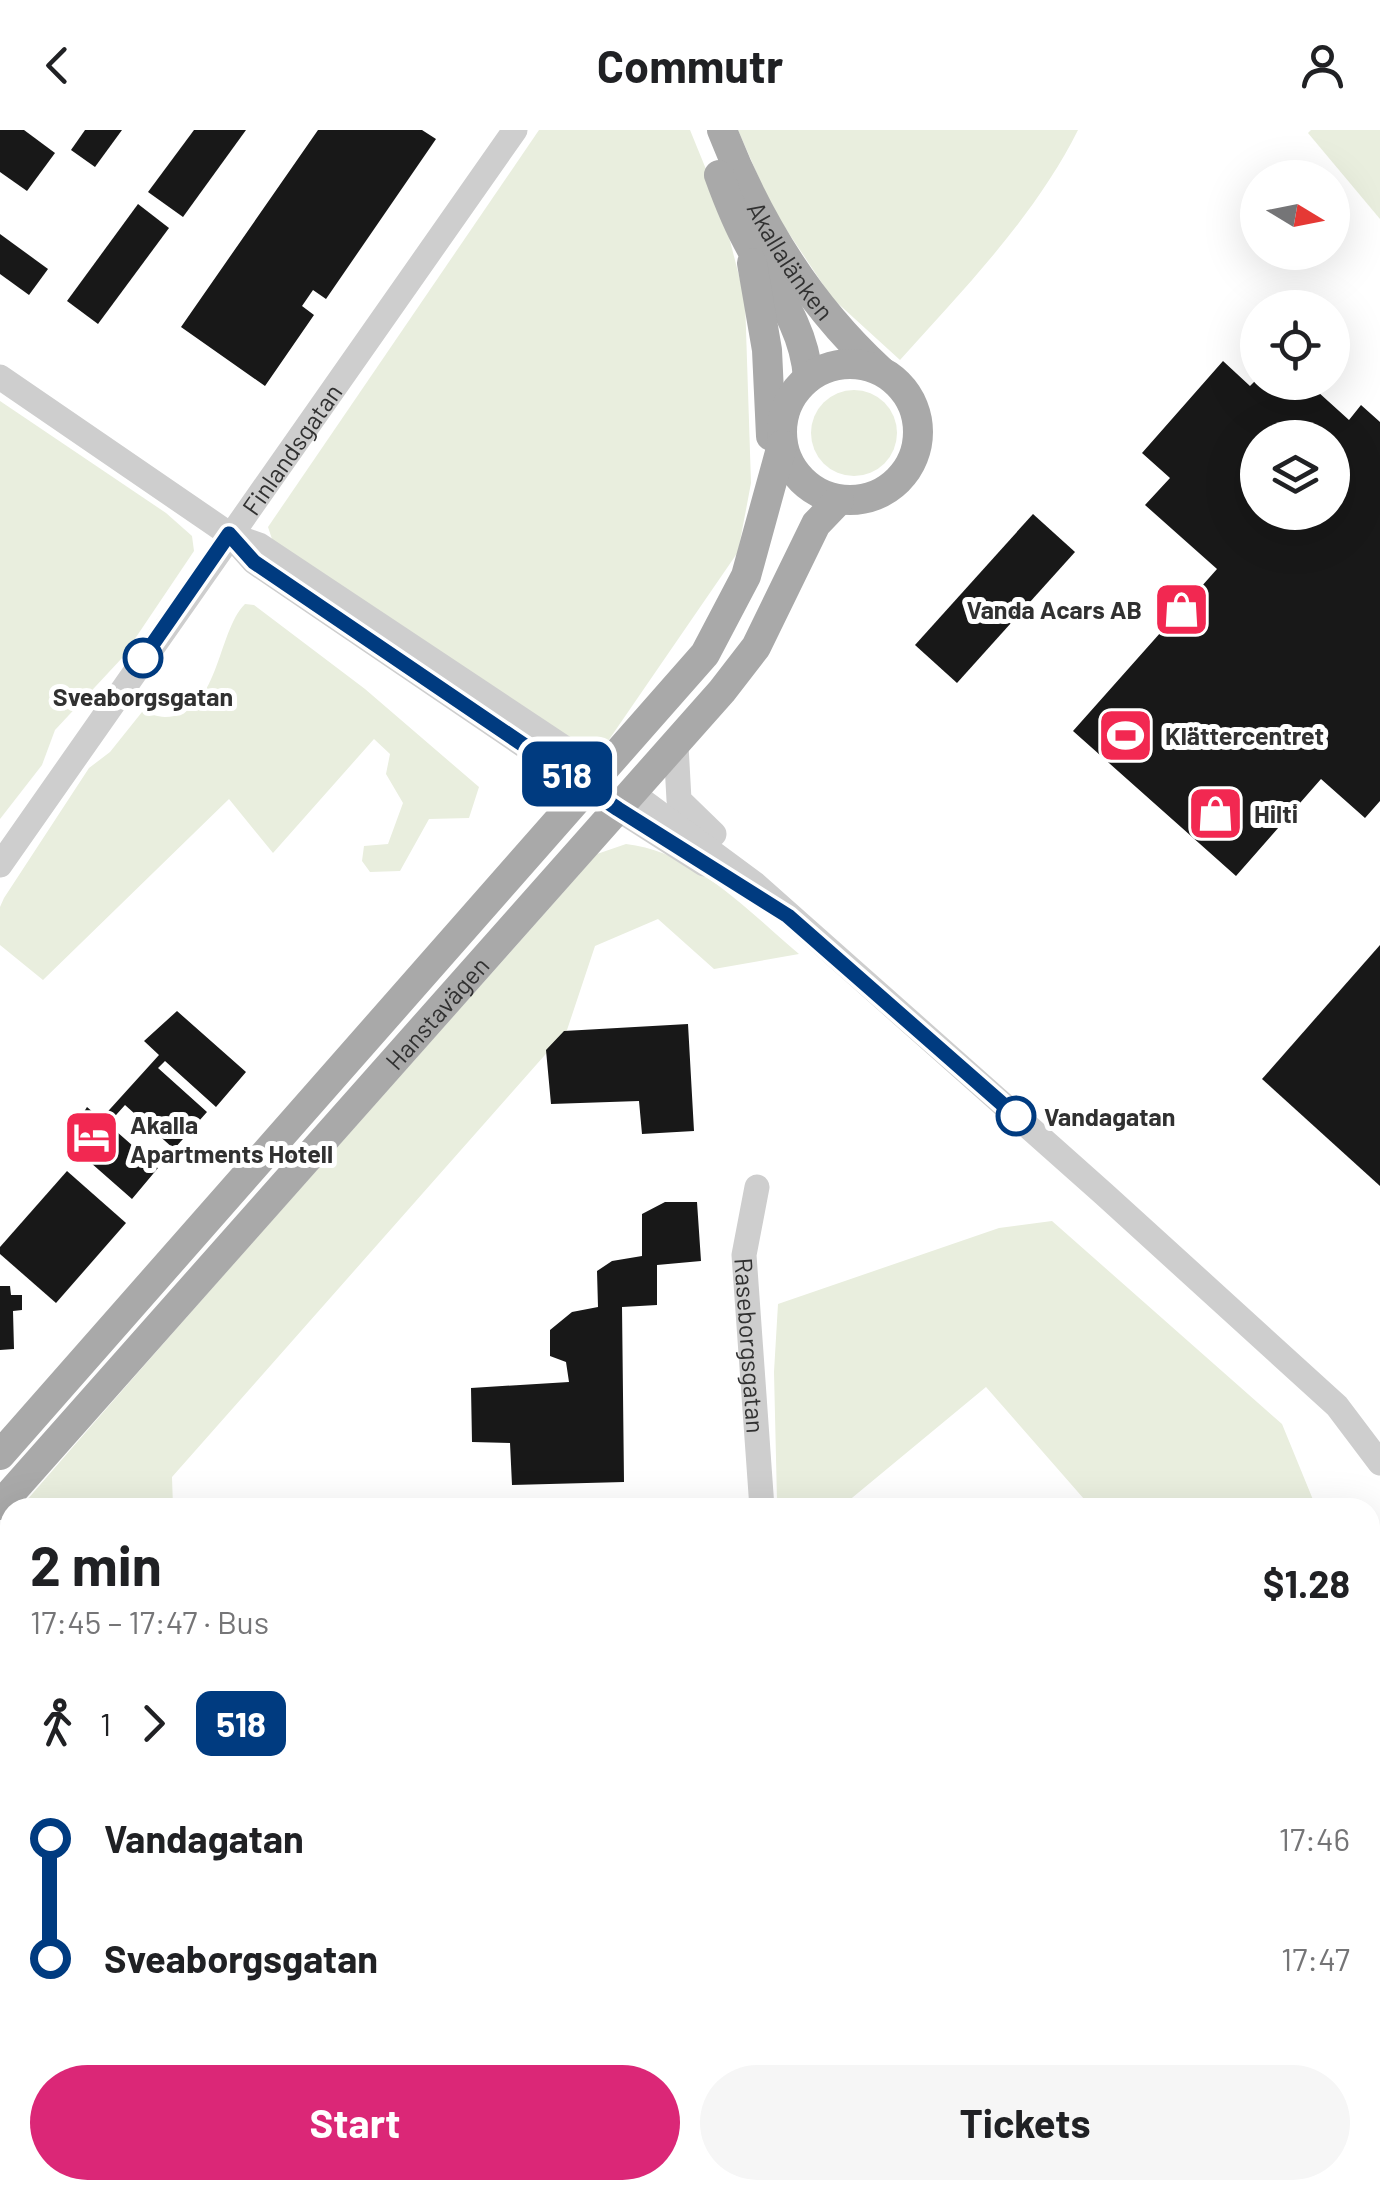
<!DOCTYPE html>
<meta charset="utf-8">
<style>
body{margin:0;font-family:Barlow,sans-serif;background:#f6f6f6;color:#202124;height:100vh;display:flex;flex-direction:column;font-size:38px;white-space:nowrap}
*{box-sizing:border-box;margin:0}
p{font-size:32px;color:#757577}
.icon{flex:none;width:55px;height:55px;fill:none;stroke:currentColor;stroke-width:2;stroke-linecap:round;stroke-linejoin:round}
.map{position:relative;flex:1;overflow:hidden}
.side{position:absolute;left:0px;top:1368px;width:1380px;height:702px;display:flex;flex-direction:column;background:#fff;border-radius:30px 30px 0 0;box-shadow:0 10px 40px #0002}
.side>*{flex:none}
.badge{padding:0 20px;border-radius:15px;font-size:35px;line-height:65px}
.needle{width:65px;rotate:100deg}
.buttons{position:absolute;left:1240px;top:30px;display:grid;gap:20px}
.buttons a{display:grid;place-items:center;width:110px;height:110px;border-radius:50%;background:#fff;box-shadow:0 10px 40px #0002;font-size:50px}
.map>.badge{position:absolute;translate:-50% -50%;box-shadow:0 0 0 5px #fff}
.legs{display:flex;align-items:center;gap:15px;height:110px;padding:0 30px;font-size:32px}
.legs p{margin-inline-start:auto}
.head{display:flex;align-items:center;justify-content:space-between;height:170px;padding:0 30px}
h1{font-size:55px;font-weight:700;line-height:75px}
.action{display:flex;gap:20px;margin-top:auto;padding:20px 30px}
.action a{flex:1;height:115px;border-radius:60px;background:#db2777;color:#fff;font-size:40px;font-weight:700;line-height:115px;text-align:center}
.action a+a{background:#f6f6f6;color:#202124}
ul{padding:0 30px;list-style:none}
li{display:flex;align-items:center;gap:35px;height:120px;font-size:38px}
li i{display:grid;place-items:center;width:15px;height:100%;margin:0 12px;background:currentColor}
li i::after{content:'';width:25px;height:25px;margin:-12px;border:8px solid;border-radius:50%;background:#fff}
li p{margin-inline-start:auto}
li:first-child i{background:linear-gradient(#0000 50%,currentColor 0)}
li:last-child i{background:linear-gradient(currentColor 50%,#0000 0)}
header{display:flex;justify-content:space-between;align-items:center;height:130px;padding:0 30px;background:#fff;font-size:45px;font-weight:700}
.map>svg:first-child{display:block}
.green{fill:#e9eede}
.building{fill:#181818;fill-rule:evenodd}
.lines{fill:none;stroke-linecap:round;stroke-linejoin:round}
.minor{stroke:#cecece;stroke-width:25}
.major{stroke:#a9a9a9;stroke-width:30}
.line-1-casing{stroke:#fff;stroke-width:22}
.line-1{stroke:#003b80;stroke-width:15}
.stop-1-dot{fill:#fff;stroke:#003b80;stroke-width:5}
.labels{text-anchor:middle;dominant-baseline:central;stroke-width:10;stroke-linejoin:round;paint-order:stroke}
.street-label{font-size:25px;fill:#313131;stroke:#fff}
.poi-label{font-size:25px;font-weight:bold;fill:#313131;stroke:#fff;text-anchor:start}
.stop-label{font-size:25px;font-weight:bold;fill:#313131;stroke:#fff}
</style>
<header><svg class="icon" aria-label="back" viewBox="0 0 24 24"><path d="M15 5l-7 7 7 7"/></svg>Commutr<svg class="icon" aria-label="person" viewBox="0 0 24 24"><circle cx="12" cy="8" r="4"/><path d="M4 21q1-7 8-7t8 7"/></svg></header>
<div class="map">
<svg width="1380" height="2069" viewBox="0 0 1380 2069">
<rect width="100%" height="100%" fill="#fff"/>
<g class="green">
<path d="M 539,0 L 690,0 L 721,76 L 745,169 L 751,353 L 738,422 L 606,614 L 579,614 L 274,415 L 268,397 Z"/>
<path d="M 738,0 L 1078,0 C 1035,86 964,159 900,230 L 832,168 L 772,78 Z"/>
<path d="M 1311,0 L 1380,0 L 1380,89 L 1308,3 Z"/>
<circle cx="854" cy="303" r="43"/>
<path d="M 0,271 L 166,383 L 192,406 L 194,421 L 122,528 L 55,600 L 42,635 L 0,689 Z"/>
<path d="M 245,474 L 254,475 L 365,559 L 479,657 L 469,688 L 429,689 L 400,741 L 370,742 L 362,731 L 364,716 L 388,714 L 403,673 L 386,644 L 390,624 L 374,609 L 273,723 L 229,669 L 43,850 L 0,815 L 0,777 L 4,768 L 89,638 L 110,622 L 142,582 C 150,583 157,587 165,587 C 219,587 217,501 245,474 Z"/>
<path d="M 626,714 C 693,721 749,782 799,824 L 714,839 L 658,789 L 595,816 L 567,900 L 172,1347 L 173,1377 L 20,1378 C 210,1158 405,942 597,724 Z"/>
<path d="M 1052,1091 L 1282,1294 L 1316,1377 L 1091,1377 L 986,1257 L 841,1377 L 794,1377 L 777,1371 L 774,1242 L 778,1174 L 999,1098 Z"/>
<path d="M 10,1388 L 10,1489 L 0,1500 L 0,1400 Z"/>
<path d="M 1380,1519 L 1380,1653 L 1370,1657 L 1370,1523 Z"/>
<path d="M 10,1755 L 10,1800 L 0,1811 L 0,1763 Z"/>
<path d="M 10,1810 L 10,1850 L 0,1858 L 0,1819 Z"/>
<path d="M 632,2060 L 795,2060 L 801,2069 L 622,2069 Z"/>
<path d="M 834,2060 L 929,2060 L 916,2069 L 840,2069 Z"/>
</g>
<g class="building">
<path d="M 0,0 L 24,0 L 55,23 L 27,61 L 0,42 Z"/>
<path d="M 85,0 L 122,0 L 95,37 L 71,20 Z"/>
<path d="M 194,0 L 246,0 L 183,87 L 148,62 Z"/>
<path d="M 318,0 L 422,0 L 436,9 L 326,169 L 313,160 L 302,176 L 314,185 L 265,256 L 181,197 Z"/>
<path d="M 138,74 L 169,98 L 98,194 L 67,171 Z"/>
<path d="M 0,104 L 48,139 L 29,165 L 0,144 Z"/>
<path d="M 1223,231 L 1250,256 L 1258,248 L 1258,252 L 1307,252 L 1349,290 L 1361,275 L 1380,292 L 1380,671 L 1365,688 L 1321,649 L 1236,746 L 1073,601 L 1217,439 L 1145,375 L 1170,348 L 1142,323 ZM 1258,308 L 1332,308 L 1332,382 L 1258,382 Z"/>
<path d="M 1033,384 L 1075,422 L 957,553 L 915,515 Z"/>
<path d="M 1380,815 L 1380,1056 L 1262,949 Z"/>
<path d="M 177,881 L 246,942 L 216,977 L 165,931 L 158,938 L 207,982 L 174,1019 L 125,975 L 108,994 L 158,1038 L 132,1069 L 66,1011 L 87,977 L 101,989 L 159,925 L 144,911 Z"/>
<path d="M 688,894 L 694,1001 L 642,1004 L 639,971 L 551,974 L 546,920 L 564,901 Z"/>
<path d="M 67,1041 L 126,1093 L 56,1173 L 0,1124 L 0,1117 Z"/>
<path d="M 665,1072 L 697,1072 L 701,1131 L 657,1135 L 657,1175 L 622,1177 L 624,1352 L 512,1355 L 510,1313 L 472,1312 L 471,1258 L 569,1252 L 566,1232 L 550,1226 L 550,1200 L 572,1182 L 598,1177 L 597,1141 L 612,1131 L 642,1126 L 642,1084 Z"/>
<path d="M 0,1156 L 10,1156 L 11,1165 L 22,1165 L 22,1180 L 13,1181 L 14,1219 L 0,1220 Z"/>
<path d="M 0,1930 L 10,1930 L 10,1990 L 0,1991 Z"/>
<path d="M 1380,1986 L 1380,2069 L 1354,2069 L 1352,2060 L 1370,2060 L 1370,1989 Z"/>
<path d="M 288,2060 L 374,2060 L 375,2069 L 289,2069 Z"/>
<path d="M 1322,2061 L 1325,2069 L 1300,2069 L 1300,2068 Z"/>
</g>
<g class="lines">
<g class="minor">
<path d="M 0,247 L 229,404 L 254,432 L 588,659"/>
<path d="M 239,408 L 259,415 L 602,643"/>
<path d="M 676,615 L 679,670 L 714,704"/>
<path d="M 632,663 L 755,754 L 1104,1064 L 1337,1276 L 1380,1333"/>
<path d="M 618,679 L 704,734"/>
<path id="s1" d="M 0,735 L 515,0"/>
<path id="s2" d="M 757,1057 L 744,1125 L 762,1378"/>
<path d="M 1370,1480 L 1380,1476"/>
<path d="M 1370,1819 L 1380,1815"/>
<path d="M 0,2028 L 10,2027"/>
<path d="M 815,2060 L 821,2069"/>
<path d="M 569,2069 L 578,2060"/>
<path d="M 964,2069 L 978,2060"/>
</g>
<g class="major">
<path id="s3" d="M 722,0 C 757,90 808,174 880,240"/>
<path d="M 719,45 C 728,70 738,95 751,118 C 775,160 805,198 808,248"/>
<path d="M 752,133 L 767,220 L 771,306"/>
<circle cx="850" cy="302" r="68"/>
<path d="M 0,1325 L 705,524 L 746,446 L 782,315"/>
<path id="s4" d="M 0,1375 L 722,561 L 756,517 L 816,394 L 839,370"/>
</g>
</g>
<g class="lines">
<defs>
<path id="line-1" d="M 143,528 L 229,404 L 254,432 L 618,679 L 788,786 L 1016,986"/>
</defs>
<use href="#line-1" class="line-1-casing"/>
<use href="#line-1" class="line-1"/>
</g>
<defs>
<symbol id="shop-square" viewBox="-11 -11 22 22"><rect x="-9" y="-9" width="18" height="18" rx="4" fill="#f22851" stroke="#fff"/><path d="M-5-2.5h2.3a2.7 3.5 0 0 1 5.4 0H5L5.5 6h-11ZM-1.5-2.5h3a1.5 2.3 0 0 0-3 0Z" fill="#fff"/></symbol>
<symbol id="stadium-square" viewBox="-11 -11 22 22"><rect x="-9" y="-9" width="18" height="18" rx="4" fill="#f22851" stroke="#fff"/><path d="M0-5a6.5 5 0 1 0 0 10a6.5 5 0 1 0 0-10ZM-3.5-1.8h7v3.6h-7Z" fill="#fff"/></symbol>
<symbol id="hotel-square" viewBox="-11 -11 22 22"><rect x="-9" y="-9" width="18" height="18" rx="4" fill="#f22851" stroke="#fff"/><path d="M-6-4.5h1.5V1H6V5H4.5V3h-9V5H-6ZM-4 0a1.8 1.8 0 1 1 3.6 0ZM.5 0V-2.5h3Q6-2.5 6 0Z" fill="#fff"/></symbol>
</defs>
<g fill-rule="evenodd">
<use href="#shop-square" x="1150" y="448" width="63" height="63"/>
<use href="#stadium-square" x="1094" y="574" width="63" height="63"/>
<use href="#shop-square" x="1184" y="652" width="63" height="63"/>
<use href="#hotel-square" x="60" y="976" width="63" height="63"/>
</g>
<g class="stop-1-dot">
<circle cx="143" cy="528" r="18"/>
<circle cx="1016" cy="986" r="18"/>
</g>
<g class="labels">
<g class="street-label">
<text stroke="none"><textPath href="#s3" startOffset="148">Akallalänken</textPath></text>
<text stroke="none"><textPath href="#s1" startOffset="508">Finlandsgatan</textPath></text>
<text stroke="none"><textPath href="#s4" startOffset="658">Hanstavägen</textPath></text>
<text stroke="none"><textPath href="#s2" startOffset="160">Raseborgsgatan</textPath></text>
</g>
<g class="poi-label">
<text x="1142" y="479" text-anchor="end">Vanda Acars AB</text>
<text x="1165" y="605">Klättercentret</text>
<text x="1254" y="683">Hilti</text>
<text x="130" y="994">Akalla<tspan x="130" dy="29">Apartments Hotell</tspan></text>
</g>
<g class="stop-label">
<text x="143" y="566">Sveaborgsgatan</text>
<text x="1044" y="986" text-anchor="start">Vandagatan</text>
</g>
</g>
</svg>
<div class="buttons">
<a><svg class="needle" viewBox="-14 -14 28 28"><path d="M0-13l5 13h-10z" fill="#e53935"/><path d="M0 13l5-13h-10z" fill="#757577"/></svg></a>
<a><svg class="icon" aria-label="locate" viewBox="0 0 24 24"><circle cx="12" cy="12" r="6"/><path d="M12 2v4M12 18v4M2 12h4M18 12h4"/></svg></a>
<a><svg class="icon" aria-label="layers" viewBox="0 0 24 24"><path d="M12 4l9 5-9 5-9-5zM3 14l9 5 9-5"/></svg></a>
</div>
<b class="badge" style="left:567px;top:644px;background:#003b80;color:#fff">518</b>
<section class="side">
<div class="head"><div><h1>2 min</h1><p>17:45 – 17:47 · Bus</p></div><b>$1.28</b></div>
<div class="legs"><svg class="icon" aria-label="walk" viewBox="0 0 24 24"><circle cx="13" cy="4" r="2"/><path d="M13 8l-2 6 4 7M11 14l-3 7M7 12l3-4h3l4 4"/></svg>1<svg class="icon" aria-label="forward" viewBox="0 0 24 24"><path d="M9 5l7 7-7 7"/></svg><b class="badge" style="background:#003b80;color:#fff">518</b></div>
<ul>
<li><i style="color:#003b80"></i><b>Vandagatan</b><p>17:46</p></li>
<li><i style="color:#003b80"></i><b>Sveaborgsgatan</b><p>17:47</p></li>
</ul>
<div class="action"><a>Start</a><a>Tickets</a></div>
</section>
</div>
